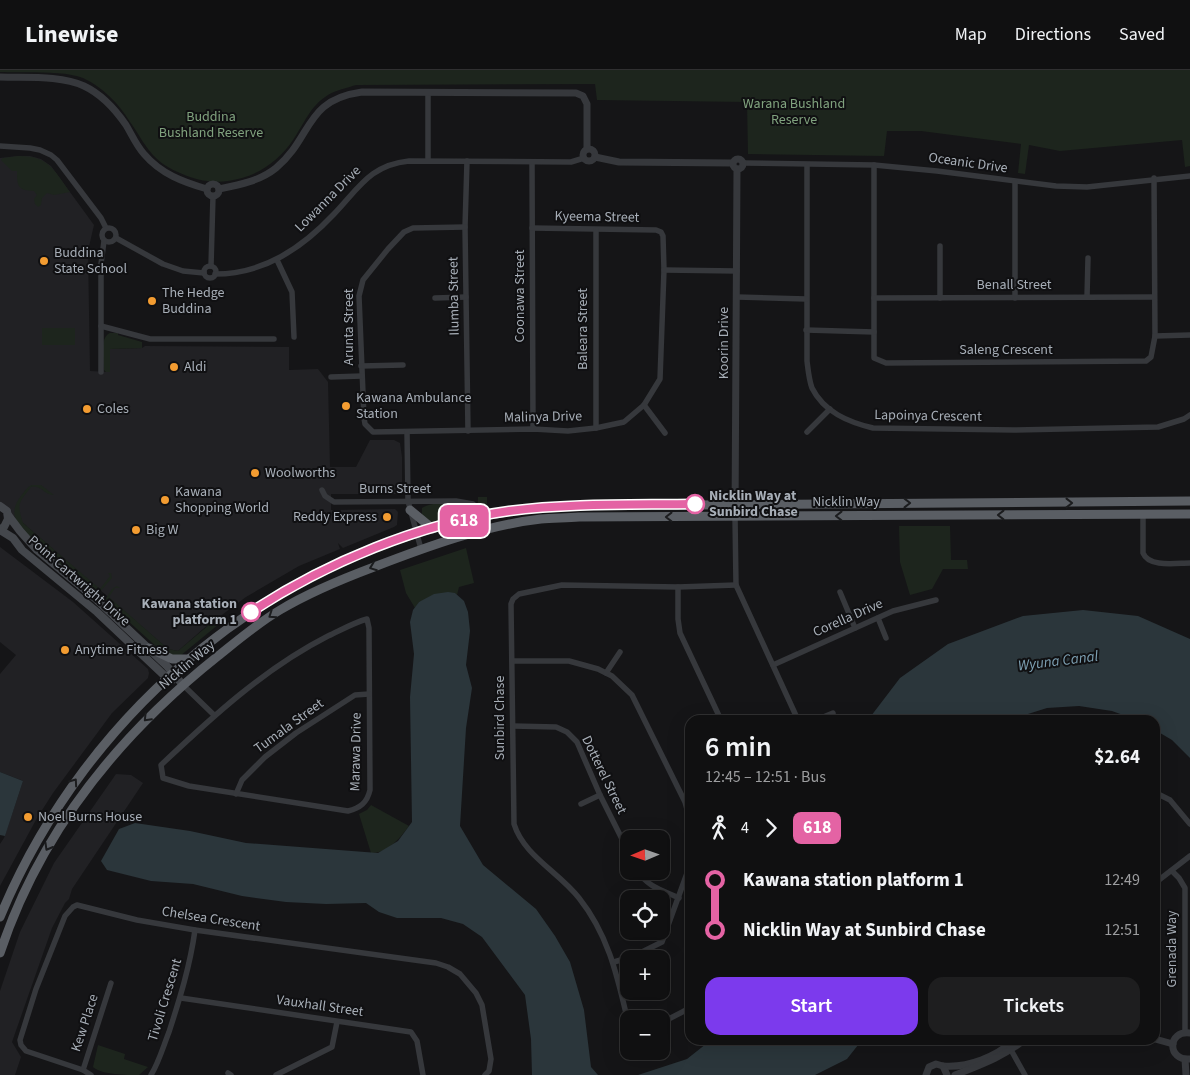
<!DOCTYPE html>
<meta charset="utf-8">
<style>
body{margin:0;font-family:"Source Sans 3",sans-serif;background:#1e1e1f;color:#f1f3f6;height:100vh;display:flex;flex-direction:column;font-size:19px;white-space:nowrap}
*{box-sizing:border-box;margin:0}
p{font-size:16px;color:#9c9d9f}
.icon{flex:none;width:28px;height:28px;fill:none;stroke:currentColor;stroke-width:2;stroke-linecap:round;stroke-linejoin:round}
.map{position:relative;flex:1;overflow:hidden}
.drawer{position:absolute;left:685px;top:645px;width:475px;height:330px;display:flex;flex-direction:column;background:#101011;border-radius:15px;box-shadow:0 5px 20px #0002,0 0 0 1px #303031}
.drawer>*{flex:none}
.badge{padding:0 10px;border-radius:8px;font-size:18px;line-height:32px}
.needle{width:32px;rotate:268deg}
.fabs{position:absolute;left:620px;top:760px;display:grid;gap:10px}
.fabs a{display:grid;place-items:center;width:50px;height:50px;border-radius:10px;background:#101011;box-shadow:0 5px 20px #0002,0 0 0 1px #303031;font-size:25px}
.map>.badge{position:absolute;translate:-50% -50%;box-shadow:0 0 0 2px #fff}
.legs{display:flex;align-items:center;gap:8px;height:55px;padding:0 20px;font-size:16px}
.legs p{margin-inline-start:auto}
.headline{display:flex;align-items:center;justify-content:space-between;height:85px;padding:0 20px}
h1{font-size:28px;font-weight:600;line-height:38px}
.cta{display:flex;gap:10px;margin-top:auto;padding:10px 20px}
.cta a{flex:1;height:58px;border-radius:15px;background:#7c3aed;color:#fff;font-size:20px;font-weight:600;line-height:58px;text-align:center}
.cta a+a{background:#1e1e1f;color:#f1f3f6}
ul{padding:0 20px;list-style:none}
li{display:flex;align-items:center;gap:18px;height:50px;font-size:19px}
li i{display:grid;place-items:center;width:8px;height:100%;margin:0 6px;background:currentColor}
li i::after{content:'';width:12px;height:12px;margin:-6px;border:4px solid;border-radius:50%;background:#101011}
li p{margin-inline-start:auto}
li:first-child i{background:linear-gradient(#0000 50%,currentColor 0)}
li:last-child i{background:linear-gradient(currentColor 50%,#0000 0)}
header{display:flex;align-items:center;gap:30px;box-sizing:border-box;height:70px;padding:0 25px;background:#101011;border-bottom:1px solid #303031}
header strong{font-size:24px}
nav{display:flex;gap:28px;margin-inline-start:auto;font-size:18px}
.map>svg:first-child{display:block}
.built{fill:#212124}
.green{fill:#1d251d}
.water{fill:#2b363b}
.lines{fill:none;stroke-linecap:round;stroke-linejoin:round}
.minor{stroke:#36383c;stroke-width:5.5}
.tertiary{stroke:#36383c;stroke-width:7}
.secondary{stroke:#44474c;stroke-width:8}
.trunk{stroke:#5a5e64;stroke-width:9}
.oneway{stroke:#1b1c1e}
.line-1-casing{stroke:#fff;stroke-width:11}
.line-1{stroke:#e463a4;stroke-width:8}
.poi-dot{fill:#f39c31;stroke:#101012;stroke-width:2}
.stop-1-dot{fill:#fff;stroke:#e463a4;stroke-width:2.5}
.labels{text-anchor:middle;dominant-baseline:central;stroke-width:4;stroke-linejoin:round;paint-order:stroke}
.park-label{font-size:14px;fill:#80a27e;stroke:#101012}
.street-label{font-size:14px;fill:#a7aeb7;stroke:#101012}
.poi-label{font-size:14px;fill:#a7aeb7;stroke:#101012;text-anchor:start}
.stop-label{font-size:14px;font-weight:bold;fill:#a7aeb7;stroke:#101012;text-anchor:start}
.water-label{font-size:15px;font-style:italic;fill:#7da0b3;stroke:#101012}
</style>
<header>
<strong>Linewise</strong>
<nav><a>Map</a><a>Directions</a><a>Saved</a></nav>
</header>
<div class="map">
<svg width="1190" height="1005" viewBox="0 0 1190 1005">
<rect width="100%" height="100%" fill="#151517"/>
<g class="built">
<path d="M 18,86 L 30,86 L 41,89 L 51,96 L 94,155 L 88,181 L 90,301 L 110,302 L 110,279 L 142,278 L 145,276 L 289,277 L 289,300 L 318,299 L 328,312 L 330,397 L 356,397 L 370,370 L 394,370 L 400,373 L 402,387 L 402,417 L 400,422 L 397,424 L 331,424 L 331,440 L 395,439 L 398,442 L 397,455 L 394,457 L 343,478 L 338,473 L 340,479 L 299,496 L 246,527 L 203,559 L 178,581 L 168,579 L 23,453 L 0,436 L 0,88 Z"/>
<path d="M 0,477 L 73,532 L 148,599 L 149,603 L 148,608 L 112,643 L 53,723 L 37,748 L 0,816 L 0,774 L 4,768 L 23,711 L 0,702 L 0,604 L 16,585 L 0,572 Z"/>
<path d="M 116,704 L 131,705 L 143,713 L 72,819 L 69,829 L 65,833 L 52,858 L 12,972 L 21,987 L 15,1005 L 0,1005 L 0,921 L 20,862 L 54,793 Z"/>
</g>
<g class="green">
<path d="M 0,0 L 1190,0 L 1190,96 L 1185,97 L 1182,70 L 1060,81 L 1029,75 L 1025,104 L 1018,103 L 1021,74 L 921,61 L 887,61 L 884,86 L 748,84 L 747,32 L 597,30 L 595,14 L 356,15 C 347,18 336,20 328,25 C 310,36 304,54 293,70 C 281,88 263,102 242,108 C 225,113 206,113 190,107 C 177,102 167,98 157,89 C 145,78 139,64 130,52 C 119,34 103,17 83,8 C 63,0 23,3 0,2 Z"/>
<path d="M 18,86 C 48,85 54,100 70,122 L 54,125 L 47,123 L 42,128 L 41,135 L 38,137 L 35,134 L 34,129 L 37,125 L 34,121 C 18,120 17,117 17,101 L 12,101 L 1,90 L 3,88 Z"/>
<rect x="42" y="258" width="33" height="17"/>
<path d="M 110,263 L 118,263 L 118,265 L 142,272 L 142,278 L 110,279 L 110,302 L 106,302 L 104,300 C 104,289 99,268 110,263 Z"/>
<path d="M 32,415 L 41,415 L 54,425 C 44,425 42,415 31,417 C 18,434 17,433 23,453 L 100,519 L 110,506 L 108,503 L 111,503 L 112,508 L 99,523 L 95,522 C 77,507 21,468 15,447 C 13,439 16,432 21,426 C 25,421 27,417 32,415 Z"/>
<path d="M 478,427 L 487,427 L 487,436 L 484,440 L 440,452 L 431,452 L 422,446 L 422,438 C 430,433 450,431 459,435 C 464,437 468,440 474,440 L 478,434 Z"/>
<path d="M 899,456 L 950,456 L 951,490 L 967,490 L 968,499 L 943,499 L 932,519 L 910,525 L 900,492 Z"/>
<path d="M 466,478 L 474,513 L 459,517 L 457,525 L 455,523 L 419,532 L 415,538 L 406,523 L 400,500 Z"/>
<path d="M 117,516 L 120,518 L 115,518 L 109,527 L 168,579 L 178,581 L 216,549 L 219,554 L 180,586 L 176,587 L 159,579 L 105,530 L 112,519 Z"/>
<path d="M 371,735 L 409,756 C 400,768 387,784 371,783 L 359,744 L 367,740 Z"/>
<path d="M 98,975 L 125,984 L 124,989 L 148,997 L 139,1005 C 125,1005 103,1005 93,997 Z"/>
</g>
<g class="water">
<path d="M 448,522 L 455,523 L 464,531 L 468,542 L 470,561 L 466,595 L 472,618 L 466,658 L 460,756 L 483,795 L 536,839 L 555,866 L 570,892 L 584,940 L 591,997 L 598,1005 L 532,1005 L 531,969 L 525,925 L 482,867 L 463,854 L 441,848 L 397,848 L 379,842 L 366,833 L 326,834 L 286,832 L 242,826 L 193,814 L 151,811 L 107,800 L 101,791 L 119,759 L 135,753 L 190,761 L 246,773 L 378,783 L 398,771 L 412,752 L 410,627 L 414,584 L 410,552 L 413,540 L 419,532 L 434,524 Z"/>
<path d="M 1083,540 L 1138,546 L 1190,569 L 1190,688 L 1172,670 L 1155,660 L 1155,650 L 1137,650 L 1112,641 L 1079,636 L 1047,638 L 1009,650 L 868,650 L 900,608 L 948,574 L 1023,546 Z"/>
<path d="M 0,702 L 23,711 L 5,766 L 0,765 Z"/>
<path d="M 711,970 L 862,970 L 847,989 L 815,1005 L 638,1005 L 687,989 Z"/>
</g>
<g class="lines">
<g class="minor">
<path d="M 0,76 L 30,78 L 40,80 L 51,85 L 57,90 L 101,148 L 106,158"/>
<path d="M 428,90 L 428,22"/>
<path d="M 467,91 L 465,157 L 468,361"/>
<path d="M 532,92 L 533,359"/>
<path d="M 743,93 L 874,95 L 937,101 L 1056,116 L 1087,117 L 1190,106"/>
<path d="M 807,95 L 807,291 C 808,299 809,310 812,318 C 824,342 848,352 873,358 L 1014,360 L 1158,357 L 1184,349 L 1190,345"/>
<path d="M 874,95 L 874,288 L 886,293 L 1146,291 L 1151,287 L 1155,266 L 1154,108"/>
<path d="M 465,157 L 413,158 L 404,162 L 388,179 L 363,210 L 359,226 L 364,348 L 365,354 L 373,362 L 533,359 L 568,361 L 596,358 L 624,352 L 644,335 L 660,309 L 664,200 L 663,166 L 661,162 L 656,160 L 532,158"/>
<circle cx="109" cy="165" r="7"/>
<path d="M 596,160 L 596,358"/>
<path d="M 116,168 L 163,194 L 183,201 L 204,203"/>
<path d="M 940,176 L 940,228"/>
<path d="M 277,190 L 292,222 L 294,267"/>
<path d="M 211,196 L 213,126"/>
<circle cx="210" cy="202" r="6"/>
<path d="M 664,200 L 737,201"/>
<path d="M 215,204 C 264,204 302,178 334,144 C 359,118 370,95 409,91 L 571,92 L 584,88"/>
<path d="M 737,227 L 806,229"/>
<path d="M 1087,227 L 1088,188"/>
<path d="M 435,228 L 466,227"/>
<path d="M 874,228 L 1154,227"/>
<path d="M 1015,228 L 1015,112"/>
<path d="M 101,256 L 150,269 L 274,269"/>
<path d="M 806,260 L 874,262"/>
<path d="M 1155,266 L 1190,265"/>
<path d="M 361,296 L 403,295"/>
<path d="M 101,302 L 101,194 L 104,171"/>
<path d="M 331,307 L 362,306"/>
<path d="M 644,335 L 665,363"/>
<path d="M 407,362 L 408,431 L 421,479"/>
<path d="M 807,362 L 830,339"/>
<path d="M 322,420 L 325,426 L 334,432 L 456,431 L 473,434"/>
<path d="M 1143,445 L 1143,483 C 1149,498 1177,493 1190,493"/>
<path d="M 735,447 L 736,515 L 798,650"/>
<path d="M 678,517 L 678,549 L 680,563 L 721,650"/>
<path d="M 840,522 L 855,558"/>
<path d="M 878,548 L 886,568"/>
<path d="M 367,549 L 369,558 L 370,720 C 367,733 360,738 348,741 L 189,716 L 163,708 L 161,695 C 212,647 265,598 328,566 C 341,560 353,553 367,549 Z"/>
<path d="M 512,591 L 569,591 L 598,599 L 612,606 L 632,625 L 685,732 L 690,750"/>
<path d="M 773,595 L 893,541 L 936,530"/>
<path d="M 606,603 L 620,582"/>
<path d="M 183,615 L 214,645"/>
<path d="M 816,650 L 833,643"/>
<path d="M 513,656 L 556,657 L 567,662 L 577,672 L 600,725 L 629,783"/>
<path d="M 1155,714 L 1156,723"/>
<path d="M 1156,723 L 1170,730 L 1190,754"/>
<path d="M 236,724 L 242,710 L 265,687 L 296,663 L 355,625 L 369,624"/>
<path d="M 581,734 L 600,725"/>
<path d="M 638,801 C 647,817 664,821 679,828"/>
<path d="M 1172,801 L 1179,808 L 1185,818 L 1185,962"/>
<path d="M 1155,813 L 1190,786"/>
<path d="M 614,892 L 634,886 L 662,872 L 690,795"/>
<path d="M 181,928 L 411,962 L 417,971 L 423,1005"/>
<path d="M 661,953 L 690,938"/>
<path d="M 629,956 C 618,910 610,867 579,828 C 559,802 524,786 514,754 L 511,534 L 513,529 L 519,524 L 562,515 L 678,517 L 736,515"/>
<path d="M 1011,980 L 1025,1005"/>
<path d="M 83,1000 L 111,913"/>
<path d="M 228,1003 L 231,1005"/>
<path d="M 91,1005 L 83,1000 L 26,981 L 21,975 L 20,970 L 36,919 L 65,846 L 73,837 L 77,835 L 137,850 L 195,860 L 436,893 L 448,897 L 460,904 L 476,923 L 482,935 L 491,989 L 489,1001 L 485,1005"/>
<path d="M 151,1005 C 159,992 163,977 169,962 C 180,928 190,896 195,860"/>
<path d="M 276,1005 L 332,977 L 337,952"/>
</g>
<g class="tertiary">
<path d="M 0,7 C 25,8 61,5 84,16 C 101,24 115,39 126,55 C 132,65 136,75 144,84 C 161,104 183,112 207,119"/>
<circle cx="589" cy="85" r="6"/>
<path d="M 595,87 L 619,92 L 732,93"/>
<circle cx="738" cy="94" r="5"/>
<circle cx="213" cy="120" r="6"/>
<path d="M 219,119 C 239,115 260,111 276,98 C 313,67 304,30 362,22 L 576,23 L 583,26 L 587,34 L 587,79"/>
<path d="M 735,447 L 737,99"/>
<path d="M 1190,963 C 1167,960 1167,991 1190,989"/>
<path d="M 1155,969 L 1173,974"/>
<path d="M 1185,989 L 1186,1005"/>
<path d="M 943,996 C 969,998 995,987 1015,970"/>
<path d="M 926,1005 L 929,997 L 936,994 L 943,996 L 947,1005"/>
<path d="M 955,1005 C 980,995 1003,987 1024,970"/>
</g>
<g class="secondary">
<path d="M 0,436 L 7,441 L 8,449 L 4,457 L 0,459"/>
<path d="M 8,445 L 20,461 L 37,480 L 97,530 L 166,595 L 183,615"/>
<path d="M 0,460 L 13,468 L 22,480 L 97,542 L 167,608 L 172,610"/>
</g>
<g class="trunk">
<path d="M 410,440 L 433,459"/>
<path d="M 149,578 L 172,589 L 189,589"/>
<path d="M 0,847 C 87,637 281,477 507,442 C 527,438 547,437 567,436 L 1190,431"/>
<path d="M 0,883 C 40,762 120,664 218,586 C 238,570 258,553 280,540 C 310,522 342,509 374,497 C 426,477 486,455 541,449 C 553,448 566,448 579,447 L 1190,444"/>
</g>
</g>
<defs><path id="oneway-chevron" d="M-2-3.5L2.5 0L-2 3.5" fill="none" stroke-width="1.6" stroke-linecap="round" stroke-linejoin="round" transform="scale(1.25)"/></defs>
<g class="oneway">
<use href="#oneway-chevron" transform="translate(907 433)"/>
<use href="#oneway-chevron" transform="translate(1069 433)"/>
<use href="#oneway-chevron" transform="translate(1001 445) rotate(180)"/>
<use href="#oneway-chevron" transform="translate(839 446) rotate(180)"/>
<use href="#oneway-chevron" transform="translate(669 447) rotate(180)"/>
<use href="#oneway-chevron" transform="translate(373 497) rotate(159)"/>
<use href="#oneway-chevron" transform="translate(272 545) rotate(146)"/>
<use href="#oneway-chevron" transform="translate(147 648) rotate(134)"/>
<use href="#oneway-chevron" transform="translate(74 712) rotate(-55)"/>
<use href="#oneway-chevron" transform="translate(48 777) rotate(120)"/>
</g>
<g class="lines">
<defs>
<path id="line-1" d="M 251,542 C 325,493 421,453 509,441 C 570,433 633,435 695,434"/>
</defs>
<use href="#line-1" class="line-1-casing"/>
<use href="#line-1" class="line-1"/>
</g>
<g class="poi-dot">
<circle cx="44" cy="191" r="5"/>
<circle cx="152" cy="231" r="5"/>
<circle cx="174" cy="297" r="5"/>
<circle cx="346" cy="336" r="5"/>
<circle cx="87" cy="339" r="5"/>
<circle cx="255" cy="403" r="5"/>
<circle cx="165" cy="430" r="5"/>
<circle cx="387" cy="447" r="5"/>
<circle cx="136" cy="460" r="5"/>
<circle cx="65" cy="580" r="5"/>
<circle cx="28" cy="747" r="5"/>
</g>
<g class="stop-1-dot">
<circle cx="695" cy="434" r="9"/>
<circle cx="251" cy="542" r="9"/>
</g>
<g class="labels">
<g class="park-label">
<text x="794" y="34">Warana Bushland<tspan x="794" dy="16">Reserve</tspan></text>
<text x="211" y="47">Buddina<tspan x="211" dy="16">Bushland Reserve</tspan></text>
</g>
<g class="street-label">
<text transform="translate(968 93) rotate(8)">Oceanic Drive</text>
<text transform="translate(328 129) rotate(-45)">Lowanna Drive</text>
<text transform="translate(597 147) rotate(1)">Kyeema Street</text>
<text x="1014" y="215">Benall Street</text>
<text transform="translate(454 226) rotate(-91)">Ilumba Street</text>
<text transform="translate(520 226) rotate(-90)">Coonawa Street</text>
<text transform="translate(349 257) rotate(-90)">Arunta Street</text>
<text transform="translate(583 259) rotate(-90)">Baleara Street</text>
<text transform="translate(724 273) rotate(-90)">Koorin Drive</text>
<text x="1006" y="280">Saleng Crescent</text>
<text transform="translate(928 346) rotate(1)">Lapoinya Crescent</text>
<text transform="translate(543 347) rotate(-1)">Malinya Drive</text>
<text x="395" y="419">Burns Street</text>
<text x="846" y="432">Nicklin Way</text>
<text transform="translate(79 511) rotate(41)">Point Cartwright Drive</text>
<text transform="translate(848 548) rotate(-24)">Corella Drive</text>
<text transform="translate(187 595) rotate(-40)">Nicklin Way</text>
<text transform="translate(500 648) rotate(-90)">Sunbird Chase</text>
<text transform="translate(289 656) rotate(-36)">Tumala Street</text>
<text transform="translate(356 682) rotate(-89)">Marawa Drive</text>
<text transform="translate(604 705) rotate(64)">Dotterel Street</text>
<text transform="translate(211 849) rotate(9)">Chelsea Crescent</text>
<text transform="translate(1172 879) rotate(-90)">Grenada Way</text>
<text transform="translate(165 930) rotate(-73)">Tivoli Crescent</text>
<text transform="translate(320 936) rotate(8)">Vauxhall Street</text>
<text transform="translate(85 953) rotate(-72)">Kew Place</text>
</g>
<g class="poi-label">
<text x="54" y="183">Buddina<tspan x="54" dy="16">State School</tspan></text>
<text x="162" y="223">The Hedge<tspan x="162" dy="16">Buddina</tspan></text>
<text x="184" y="297">Aldi</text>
<text x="356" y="328">Kawana Ambulance<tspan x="356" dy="16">Station</tspan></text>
<text x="97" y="339">Coles</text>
<text x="265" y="403">Woolworths</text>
<text x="175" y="422">Kawana<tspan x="175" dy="16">Shopping World</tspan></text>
<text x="377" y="447" text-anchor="end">Reddy Express</text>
<text x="146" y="460">Big W</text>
<text x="75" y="580">Anytime Fitness</text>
<text x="38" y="747">Noel Burns House</text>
</g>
<g class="stop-label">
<text x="709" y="426">Nicklin Way at<tspan x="709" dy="16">Sunbird Chase</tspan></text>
<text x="237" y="534" text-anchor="end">Kawana station<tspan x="237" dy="16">platform 1</tspan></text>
</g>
<g class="water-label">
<text transform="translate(1058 591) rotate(-7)">Wyuna Canal</text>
</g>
</g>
</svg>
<div class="fabs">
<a><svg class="needle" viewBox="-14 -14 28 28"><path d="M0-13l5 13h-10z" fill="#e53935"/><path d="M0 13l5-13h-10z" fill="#9c9d9f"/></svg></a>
<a><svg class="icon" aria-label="locate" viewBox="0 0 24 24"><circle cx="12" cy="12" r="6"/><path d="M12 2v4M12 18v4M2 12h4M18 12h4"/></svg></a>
<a>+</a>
<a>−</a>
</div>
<b class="badge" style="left:464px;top:451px;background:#e463a4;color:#fff">618</b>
<section class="drawer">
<div class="headline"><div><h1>6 min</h1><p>12:45 – 12:51 · Bus</p></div><b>$2.64</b></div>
<div class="legs"><svg class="icon" aria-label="walk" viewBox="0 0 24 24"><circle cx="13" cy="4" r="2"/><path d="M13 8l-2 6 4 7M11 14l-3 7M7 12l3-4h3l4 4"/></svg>4<svg class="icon" aria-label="forward" viewBox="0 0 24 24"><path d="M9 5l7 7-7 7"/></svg><b class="badge" style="background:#e463a4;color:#fff">618</b></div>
<ul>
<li><i style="color:#e463a4"></i><b>Kawana station platform 1</b><p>12:49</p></li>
<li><i style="color:#e463a4"></i><b>Nicklin Way at Sunbird Chase</b><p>12:51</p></li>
</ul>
<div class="cta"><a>Start</a><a>Tickets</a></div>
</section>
</div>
